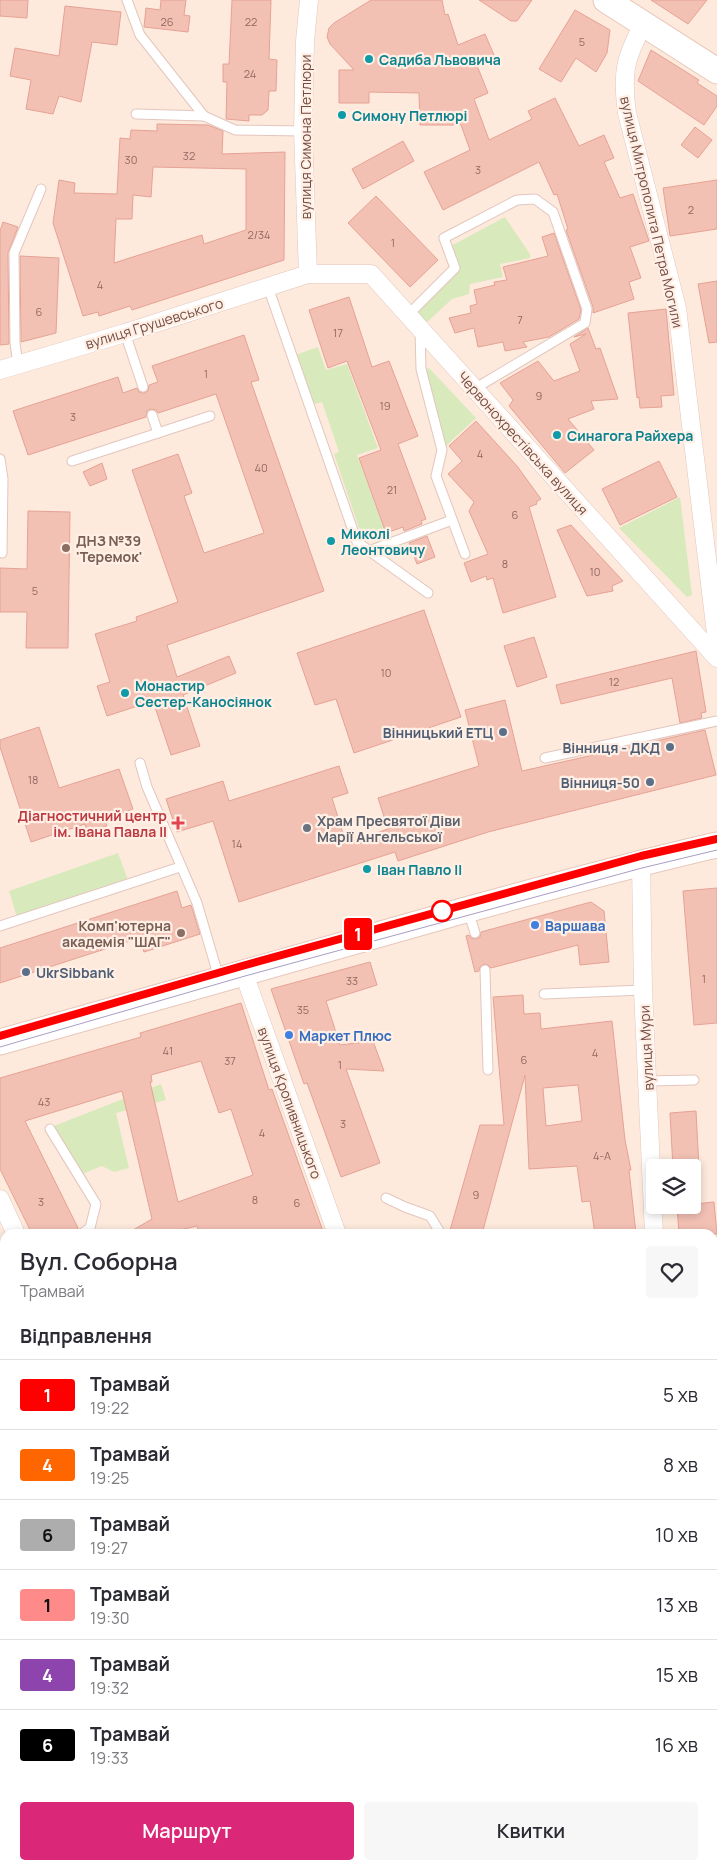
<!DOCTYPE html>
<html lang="uk">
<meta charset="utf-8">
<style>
body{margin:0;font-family:Manrope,sans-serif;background:#f7f7f7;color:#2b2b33;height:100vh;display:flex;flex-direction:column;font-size:19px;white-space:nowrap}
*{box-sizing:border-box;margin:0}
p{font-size:16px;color:#7c7c81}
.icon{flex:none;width:28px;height:28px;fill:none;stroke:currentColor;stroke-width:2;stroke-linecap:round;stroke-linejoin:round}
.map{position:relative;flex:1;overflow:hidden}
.details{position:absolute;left:0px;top:1229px;width:718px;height:641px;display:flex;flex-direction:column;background:#fff;border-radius:15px 15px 0 0;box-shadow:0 2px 8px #0003}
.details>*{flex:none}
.badge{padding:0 10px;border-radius:4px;font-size:18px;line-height:32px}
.controls{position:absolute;left:646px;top:1159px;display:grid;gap:10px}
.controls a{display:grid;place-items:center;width:55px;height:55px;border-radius:5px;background:#fff;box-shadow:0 2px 8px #0003;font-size:25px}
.map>.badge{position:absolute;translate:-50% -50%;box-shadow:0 0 0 2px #fff}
h2{padding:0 20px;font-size:19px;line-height:45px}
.round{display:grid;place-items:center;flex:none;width:52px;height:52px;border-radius:5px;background:#f7f7f7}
.head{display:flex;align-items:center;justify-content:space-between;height:85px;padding:0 20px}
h1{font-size:24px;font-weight:600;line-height:38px}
.action{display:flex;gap:10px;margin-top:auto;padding:10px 20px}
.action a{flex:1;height:58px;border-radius:5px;background:#db2777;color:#fff;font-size:20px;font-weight:600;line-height:58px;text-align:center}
.action a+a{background:#f7f7f7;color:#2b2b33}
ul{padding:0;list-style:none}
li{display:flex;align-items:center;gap:15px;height:70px;padding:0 20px;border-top:1px solid #e1e1e2}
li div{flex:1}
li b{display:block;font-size:19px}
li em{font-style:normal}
li .badge{min-width:55px;font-weight:700;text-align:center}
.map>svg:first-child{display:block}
.green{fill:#d8eabc}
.building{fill:#f3c0b4;stroke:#e6a294;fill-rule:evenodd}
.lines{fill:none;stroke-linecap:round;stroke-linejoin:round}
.lane-casing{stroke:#e3c6bd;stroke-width:11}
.street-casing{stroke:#e3c6bd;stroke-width:19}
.secondary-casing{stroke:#e8c6b9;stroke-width:27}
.lane{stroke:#fff;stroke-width:9}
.street{stroke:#fff;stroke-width:18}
.secondary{stroke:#fff;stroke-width:25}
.tram{stroke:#ab9dc5;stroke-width:1}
.line-casing{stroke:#fff;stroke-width:11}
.line{stroke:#f00;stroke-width:8}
.culture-dot{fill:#0f9aa8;stroke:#ffefe4;stroke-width:2}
.education-dot{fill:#8d6e63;stroke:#ffefe4;stroke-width:2}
.service-dot{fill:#5c6f8a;stroke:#ffefe4;stroke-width:2}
.health-dot{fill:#e0444e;stroke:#ffefe4;stroke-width:2}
.worship-dot{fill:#6b7280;stroke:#ffefe4;stroke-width:2}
.stop-dot{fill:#fff;stroke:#f00;stroke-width:2.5}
.shop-dot{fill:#3f7fe0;stroke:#ffefe4;stroke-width:2}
.labels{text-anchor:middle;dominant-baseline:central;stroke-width:4.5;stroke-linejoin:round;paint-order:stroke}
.number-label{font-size:11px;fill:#936961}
.culture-label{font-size:14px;font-weight:bold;fill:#0d838f;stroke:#ffefe4;text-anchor:start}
.street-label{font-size:14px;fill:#734c45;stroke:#ffefe4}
.education-label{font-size:14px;font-weight:bold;fill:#785e54;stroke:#ffefe4;text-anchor:start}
.service-label{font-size:14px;font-weight:bold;fill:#4e5e75;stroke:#ffefe4;text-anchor:end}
.health-label{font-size:14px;font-weight:bold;fill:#be3a42;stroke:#ffefe4;text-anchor:end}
.worship-label{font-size:14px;font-weight:bold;fill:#5b616d;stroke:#ffefe4;text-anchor:start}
.shop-label{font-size:14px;font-weight:bold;fill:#366cbe;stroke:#ffefe4;text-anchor:start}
</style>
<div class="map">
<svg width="717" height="1869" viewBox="0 0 717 1869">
<rect width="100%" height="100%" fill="#fdeadd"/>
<g class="green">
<path d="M 505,217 L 530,254 L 530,258 L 500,264 L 503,277 L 470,284 L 469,294 L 452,299 L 425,324 L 416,314 L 459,269 L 451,246 Z"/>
<path d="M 318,347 L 326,370 L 347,364 L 378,448 L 357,455 L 386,533 L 368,540 L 361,534 L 334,454 L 339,452 L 322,402 L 311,405 L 295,355 Z"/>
<path d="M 429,368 L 476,418 L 445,447 L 425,369 Z"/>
<path d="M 680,497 L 692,595 L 687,597 L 619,528 Z"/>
<path d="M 118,853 L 128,880 L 17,917 L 9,891 Z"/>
<path d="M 161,1084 L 166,1100 L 116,1113 L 129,1168 L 114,1172 L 102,1166 L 82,1174 L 54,1126 Z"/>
</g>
<g class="building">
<path d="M 0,0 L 28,0 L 27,18 L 0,16 Z"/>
<path d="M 161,0 L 186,0 L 184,15 L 190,16 L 188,32 L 144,27 L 146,8 L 160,10 Z"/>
<path d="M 232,0 L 271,0 L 269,59 L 277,60 L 276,91 L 269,91 L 268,110 L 262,115 L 249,115 L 249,121 L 226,119 L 227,82 L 223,82 L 223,64 L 229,64 Z"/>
<path d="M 371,0 L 442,0 L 445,15 L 448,14 L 458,45 L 485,34 L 494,55 L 476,63 L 488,93 L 474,99 L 489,140 L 532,119 L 528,111 L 555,98 L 579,146 L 604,135 L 614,158 L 604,162 L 620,198 L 633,194 L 649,241 L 630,247 L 641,278 L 629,282 L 634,299 L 593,313 L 593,307 L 566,230 L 568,229 L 557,194 L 554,195 L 539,162 L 443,210 L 424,172 L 470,150 L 461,125 L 420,125 L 419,93 L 369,92 L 369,103 L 339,103 L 339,70 L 354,70 L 330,44 L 327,37 L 329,28 L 334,23 Z"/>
<path d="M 479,0 L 532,0 L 517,21 L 511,21 Z"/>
<path d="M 651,0 L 707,0 L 688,24 Z"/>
<path d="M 65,6 L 121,12 L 117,45 L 92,42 L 81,102 L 59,96 L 53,114 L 26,109 L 31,80 L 10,76 L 15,48 L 59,56 Z"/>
<path d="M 575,10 L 610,30 L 607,53 L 596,72 L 576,58 L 561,82 L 539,69 Z"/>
<path d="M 651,50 L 699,80 L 697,83 L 717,96 L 717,106 L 704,125 L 638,81 Z"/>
<path d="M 157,124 L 208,125 L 223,131 L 222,154 L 285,152 L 284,260 L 132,310 L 130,306 L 99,316 L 98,312 L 83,316 L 53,223 L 59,180 L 75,183 L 74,193 L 117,194 L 120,138 L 130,139 L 131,130 L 157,131 ZM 153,167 L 246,169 L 246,230 L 204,244 L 202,235 L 114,263 L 116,219 L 132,219 L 133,195 L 151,197 Z"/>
<path d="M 695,127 L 712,140 L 698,158 L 681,145 Z"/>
<path d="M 403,141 L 414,161 L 363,189 L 352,169 Z"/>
<path d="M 717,180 L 717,229 L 670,236 L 663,188 Z"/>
<path d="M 376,196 L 438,260 L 410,287 L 348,223 Z"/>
<path d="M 3,222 L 18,227 L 8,253 L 9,344 L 0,345 L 0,231 Z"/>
<path d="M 554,233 L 581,310 L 579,319 L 549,337 L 523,342 L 527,347 L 505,351 L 503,342 L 478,347 L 474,328 L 455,333 L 449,318 L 471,313 L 470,306 L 477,304 L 474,290 L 495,285 L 494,282 L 507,280 L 503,267 L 548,256 L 542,237 Z"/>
<path d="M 20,256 L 59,258 L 56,333 L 21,342 Z"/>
<path d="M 717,281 L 717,342 L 709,343 L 698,284 Z"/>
<path d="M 349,297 L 372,367 L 389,361 L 418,436 L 398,444 L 426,519 L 421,521 L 422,524 L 404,531 L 403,527 L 386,533 L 359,458 L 381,450 L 347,361 L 328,368 L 309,310 Z"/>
<path d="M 666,309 L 674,395 L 661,396 L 662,407 L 640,408 L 639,397 L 637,398 L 628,313 Z"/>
<path d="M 588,328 L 596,349 L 600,348 L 618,399 L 591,401 L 594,409 L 568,419 L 594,450 L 565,473 L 509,406 L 513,400 L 500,383 L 538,361 L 554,381 L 580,371 L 570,344 L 586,334 L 574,337 Z"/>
<path d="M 244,335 L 259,380 L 251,382 L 324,591 L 167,645 L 177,677 L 229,656 L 236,673 L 183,695 L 200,746 L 171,755 L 153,701 L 107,716 L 97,686 L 110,682 L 95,634 L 137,621 L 136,617 L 178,602 L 132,470 L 178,454 L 192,493 L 184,496 L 204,553 L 264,533 L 216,394 L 158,413 L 156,410 L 150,409 L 147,411 L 146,417 L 28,455 L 13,411 L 118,377 L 123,393 L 137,388 L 139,392 L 144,393 L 148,391 L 149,385 L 158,382 L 152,366 Z"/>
<path d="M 476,421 L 517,466 L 541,499 L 536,502 L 537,504 L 529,507 L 556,597 L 503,613 L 493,578 L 487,580 L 486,576 L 471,582 L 464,563 L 488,554 L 469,511 L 474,502 L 448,474 L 462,461 L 449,446 Z"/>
<path d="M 659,461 L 677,497 L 620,525 L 602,489 Z"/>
<path d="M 102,463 L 107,479 L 90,486 L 83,472 Z"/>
<path d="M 28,511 L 70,512 L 68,648 L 26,648 L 27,612 L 0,612 L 0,568 L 27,569 Z"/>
<path d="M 571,525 L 623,581 L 612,586 L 613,591 L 587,596 L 557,530 Z"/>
<path d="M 427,536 L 435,557 L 417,564 L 409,543 Z"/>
<path d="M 424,610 L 461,717 L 354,753 L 336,699 L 315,705 L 297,653 Z"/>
<path d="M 534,637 L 547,677 L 517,687 L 504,646 Z"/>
<path d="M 696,651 L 706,712 L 701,713 L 702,718 L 680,723 L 672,678 L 561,704 L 556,685 Z"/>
<path d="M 505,700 L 522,771 L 705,730 L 716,775 L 488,832 L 398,861 L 395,852 L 239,902 L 213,821 L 177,832 L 166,799 L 223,781 L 229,801 L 339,766 L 348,793 L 332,798 L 346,843 L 388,829 L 378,798 L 479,766 L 465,710 Z"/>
<path d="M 39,727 L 59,788 L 119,769 L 133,809 L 105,819 L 107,826 L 87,832 L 85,824 L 31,842 L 0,747 L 0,740 Z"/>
<path d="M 717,888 L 717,1023 L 694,1025 L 683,891 Z"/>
<path d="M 177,891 L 182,908 L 191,905 L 200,934 L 144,952 L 139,938 L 0,983 L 0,948 Z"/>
<path d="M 591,902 L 604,911 L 609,962 L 580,965 L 578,945 L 491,968 L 488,965 L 484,964 L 480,967 L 479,971 L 475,972 L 466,936 L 469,935 L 471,938 L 476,939 L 480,937 L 481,932 Z"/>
<path d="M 370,962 L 377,985 L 326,1001 L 340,1045 L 373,1041 L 384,1071 L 346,1069 L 380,1163 L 341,1177 L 307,1083 L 304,1084 L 271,989 Z"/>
<path d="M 523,995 L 524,1014 L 540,1013 L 541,1029 L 612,1021 L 625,1140 L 631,1170 L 629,1170 L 636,1234 L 595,1234 L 590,1201 L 582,1202 L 577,1166 L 529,1169 L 525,1075 L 482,1234 L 449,1234 L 480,1125 L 504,1125 L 493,997 ZM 578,1085 L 582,1121 L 546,1126 L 543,1088 Z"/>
<path d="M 241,1003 L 269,1090 L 272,1089 L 324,1234 L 200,1234 L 197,1226 L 163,1234 L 126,1234 L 152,1219 L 122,1091 L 25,1121 L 78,1228 L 75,1234 L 32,1234 L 0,1169 L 0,1078 L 141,1037 L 140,1033 ZM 201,1061 L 219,1113 L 231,1109 L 253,1175 L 178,1202 L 150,1082 L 152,1082 L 151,1075 Z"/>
<path d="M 696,1111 L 699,1168 L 673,1168 L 670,1113 Z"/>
<path d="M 714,1202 L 717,1234 L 679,1234 L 677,1206 Z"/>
</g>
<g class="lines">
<defs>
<g id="lane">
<path d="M 127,0 L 140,35 L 204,116"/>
<path d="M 136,114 L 204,116 L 235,130 L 303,131"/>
<path d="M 268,287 L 357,542 L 428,593"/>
<path d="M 408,315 L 455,268 L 444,238 L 517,200 L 535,199 L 553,212 L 587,309 L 585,323 L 474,389"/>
<path d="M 420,331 L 421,369 L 442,450 L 436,476 L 465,554"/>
<path d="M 125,333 L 143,387"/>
<path d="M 18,365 L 15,343 L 14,253 L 41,189"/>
<path d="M 152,415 L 158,433"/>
<path d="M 0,459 L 3,479 L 2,553"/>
<path d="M 72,461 L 210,416"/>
<path d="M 369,551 L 452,520"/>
<path d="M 545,758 L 717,721"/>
<path d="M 140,763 L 147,787 L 197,903 L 219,978"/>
<path d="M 468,910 L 475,933"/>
<path d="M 0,926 L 180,867"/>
<path d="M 485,970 L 488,1070"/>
<path d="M 544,994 L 643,990"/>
<path d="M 648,1081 L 694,1080"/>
<path d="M 50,1129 L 96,1204 L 90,1228 L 81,1234"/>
<path d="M 386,1198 L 405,1207 L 430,1216 L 441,1234"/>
<path d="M 0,1710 L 5,1708"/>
<path d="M 265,1865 L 267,1869"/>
<path d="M 59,1869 L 61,1865"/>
</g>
<g id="street">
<path d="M 643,25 C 624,59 622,75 627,113 L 677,308 L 717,642"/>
<path d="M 308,274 L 303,131 L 305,41 L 309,0"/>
<path d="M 0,370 L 125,333 L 308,274 L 371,274 L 717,658"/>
<path d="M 641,862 L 643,990 L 654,1234"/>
<path d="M 243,971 L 337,1234"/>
<path d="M 0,1199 L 16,1234"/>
<path d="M 712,1338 L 717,1338"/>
<path d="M 0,1516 L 5,1514"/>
</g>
<g id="secondary">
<path d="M 606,0 L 717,71"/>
<path d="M 0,1042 C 156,997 312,952 469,909 C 551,887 633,864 717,845"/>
<path d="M 712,1730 L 717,1729"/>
<path d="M 381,1869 L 388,1865"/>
</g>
</defs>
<use href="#lane" class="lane-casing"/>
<use href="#street" class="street-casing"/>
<use href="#secondary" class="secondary-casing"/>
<use href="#lane" class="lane"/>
<use href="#street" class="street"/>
<use href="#secondary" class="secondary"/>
<g class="tram">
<path d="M 0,1036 L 241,966 L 641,856 L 717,839"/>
<path d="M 0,1047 L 245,976 L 642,868 L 717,850"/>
</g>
</g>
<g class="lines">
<defs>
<path id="line" d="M 0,1036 L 242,966 L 641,856 L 717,839"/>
</defs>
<use href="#line" class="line-casing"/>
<use href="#line" class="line"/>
</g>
<g class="culture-dot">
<circle cx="369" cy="59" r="5"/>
<circle cx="342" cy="115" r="5"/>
<circle cx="557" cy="435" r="5"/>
<circle cx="331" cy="541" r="5"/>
<circle cx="125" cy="693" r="5"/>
<circle cx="367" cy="869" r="5"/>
</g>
<g class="education-dot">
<circle cx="66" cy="548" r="5"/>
<circle cx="181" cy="933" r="5"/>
</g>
<g class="service-dot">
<circle cx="503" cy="732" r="5"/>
<circle cx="670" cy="747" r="5"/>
<circle cx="650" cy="782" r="5"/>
<circle cx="26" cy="972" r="5"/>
</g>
<path class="health-dot" d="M175.5 815.5h5v5h5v5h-5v5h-5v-5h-5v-5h5z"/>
<circle class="worship-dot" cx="307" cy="828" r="5"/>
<circle class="stop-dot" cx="442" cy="911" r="10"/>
<g class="shop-dot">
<circle cx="535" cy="925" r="5"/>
<circle cx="289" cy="1035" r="5"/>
</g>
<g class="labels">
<g class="number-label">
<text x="167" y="21">26</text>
<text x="251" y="21">22</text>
<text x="582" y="41">5</text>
<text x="250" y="73">24</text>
<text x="189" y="155">32</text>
<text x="131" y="159">30</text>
<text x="478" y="169">3</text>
<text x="691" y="209">2</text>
<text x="259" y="234">2/34</text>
<text x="393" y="242">1</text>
<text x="100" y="284">4</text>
<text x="39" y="311">6</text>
<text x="520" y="319">7</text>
<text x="338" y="332">17</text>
<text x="206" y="373">1</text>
<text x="539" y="395">9</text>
<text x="385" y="405">19</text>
<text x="73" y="416">3</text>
<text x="480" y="453">4</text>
<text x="261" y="467">40</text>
<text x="392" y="489">21</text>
<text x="515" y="514">6</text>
<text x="505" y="563">8</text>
<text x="595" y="571">10</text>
<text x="35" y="590">5</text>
<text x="386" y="672">10</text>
<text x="614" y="681">12</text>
<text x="33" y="779">18</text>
<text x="237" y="843">14</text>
<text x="704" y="978">1</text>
<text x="352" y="980">33</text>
<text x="303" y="1009">35</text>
<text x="168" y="1050">41</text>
<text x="595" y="1052">4</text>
<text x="524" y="1059">6</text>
<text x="230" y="1060">37</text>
<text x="340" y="1064">1</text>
<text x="44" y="1101">43</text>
<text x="343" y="1123">3</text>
<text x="262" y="1132">4</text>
<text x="602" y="1155">4-А</text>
<text x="476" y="1194">9</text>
<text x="255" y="1199">8</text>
<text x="41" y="1201">3</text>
<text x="297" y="1202">6</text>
</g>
<g class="culture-label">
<text x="379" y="59">Садиба Львовича</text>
<text x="352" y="115">Симону Петлюрі</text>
<text x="567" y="435">Синагога Райхера</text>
<text x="341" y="533">Миколі<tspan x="341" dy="16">Леонтовичу</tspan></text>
<text x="135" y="685">Монастир<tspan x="135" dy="16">Сестер-Каносіянок</tspan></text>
<text x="377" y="869">Іван Павло II</text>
</g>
<g class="street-label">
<text transform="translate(305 137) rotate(-90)">вулиця Симона Петлюри</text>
<text transform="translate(652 212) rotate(77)">вулиця Митрополита Петра Могили</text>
<text transform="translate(154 323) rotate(-17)">вулиця Грушевського</text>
<text transform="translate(523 443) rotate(48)">Червонохрестівська вулиця</text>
<text transform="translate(646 1048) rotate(-93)">вулиця Мури</text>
<text transform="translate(290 1103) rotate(70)">вулиця Кропивницького</text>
</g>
<g class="education-label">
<text x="76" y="540">ДНЗ №39<tspan x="76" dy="16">'Теремок'</tspan></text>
<text x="171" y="925" text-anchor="end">Комп'ютерна<tspan x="171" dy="16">академія "ШАГ"</tspan></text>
</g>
<g class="service-label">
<text x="493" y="732">Вінницький ЕТЦ</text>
<text x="660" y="747">Вінниця - ДКД</text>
<text x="640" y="782">Вінниця-50</text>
<text x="36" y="972" text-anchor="start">UkrSibbank</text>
</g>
<g class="health-label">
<text x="167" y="815">Діагностичний центр<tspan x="167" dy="16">ім. Івана Павла II</tspan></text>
</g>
<g class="worship-label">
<text x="317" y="820">Храм Пресвятої Діви<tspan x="317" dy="16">Марії Ангельської</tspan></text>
</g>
<g class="shop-label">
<text x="545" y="925">Варшава</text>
<text x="299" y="1035">Маркет Плюс</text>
</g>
</g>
</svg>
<div class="controls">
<a><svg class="icon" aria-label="layers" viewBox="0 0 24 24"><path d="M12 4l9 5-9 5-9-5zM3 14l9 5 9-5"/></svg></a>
</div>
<b class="badge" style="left:358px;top:934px;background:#f00;color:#fff">1</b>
<section class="details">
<div class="head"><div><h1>Вул. Соборна</h1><p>Трамвай</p></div><a class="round"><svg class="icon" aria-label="heart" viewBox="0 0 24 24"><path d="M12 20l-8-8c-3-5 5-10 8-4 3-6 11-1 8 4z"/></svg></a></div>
<h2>Відправлення</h2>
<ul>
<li><span class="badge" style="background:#f00;color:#fff">1</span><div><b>Трамвай</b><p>19:22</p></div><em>5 хв</em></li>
<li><span class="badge" style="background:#f60;color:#fff">4</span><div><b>Трамвай</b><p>19:25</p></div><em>8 хв</em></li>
<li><span class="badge" style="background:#adadad;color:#111">6</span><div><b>Трамвай</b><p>19:27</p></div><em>10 хв</em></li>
<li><span class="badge" style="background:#ff8a8a;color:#111">1</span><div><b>Трамвай</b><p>19:30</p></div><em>13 хв</em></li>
<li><span class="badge" style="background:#8e44ad;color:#fff">4</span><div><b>Трамвай</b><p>19:32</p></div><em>15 хв</em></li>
<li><span class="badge" style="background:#000;color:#fff">6</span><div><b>Трамвай</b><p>19:33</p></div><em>16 хв</em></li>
</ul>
<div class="action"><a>Маршрут</a><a>Квитки</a></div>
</section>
</div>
